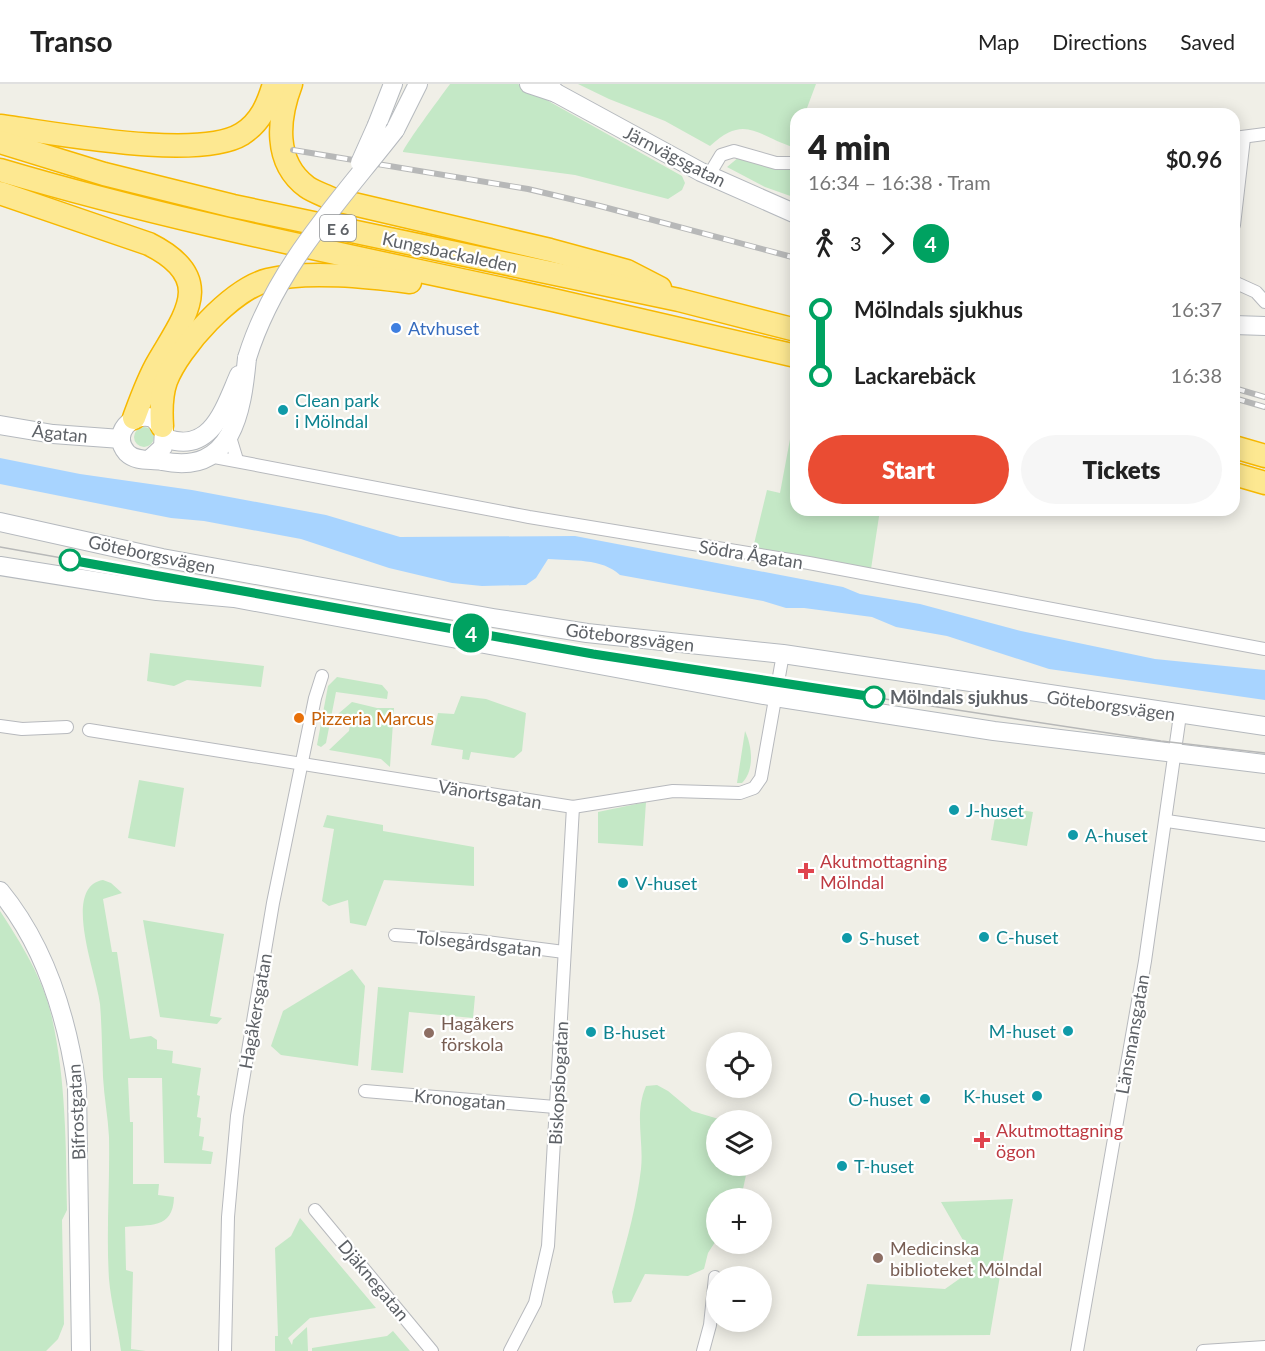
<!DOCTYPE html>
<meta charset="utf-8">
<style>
body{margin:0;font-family:Lato,sans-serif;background:#f6f6f6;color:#222;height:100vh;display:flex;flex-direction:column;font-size:22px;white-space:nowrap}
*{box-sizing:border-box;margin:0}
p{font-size:20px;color:#767676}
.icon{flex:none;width:33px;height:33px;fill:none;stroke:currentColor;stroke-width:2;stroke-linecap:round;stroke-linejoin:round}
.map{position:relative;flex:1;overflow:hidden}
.side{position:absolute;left:790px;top:24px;width:450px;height:408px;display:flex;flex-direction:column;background:#fff;border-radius:18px;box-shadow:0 3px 15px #0003}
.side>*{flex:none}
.badge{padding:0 12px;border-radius:20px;font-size:21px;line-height:39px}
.controls{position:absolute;left:706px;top:948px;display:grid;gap:12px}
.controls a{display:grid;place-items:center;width:66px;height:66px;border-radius:50%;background:#fff;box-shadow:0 3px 15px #0003;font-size:30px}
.map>.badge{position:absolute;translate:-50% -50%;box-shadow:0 0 0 3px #fff}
.legs{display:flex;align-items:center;gap:9px;height:66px;padding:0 18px;font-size:20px}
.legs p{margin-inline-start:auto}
.summary{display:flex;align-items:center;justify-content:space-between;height:102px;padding:0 18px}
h1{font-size:33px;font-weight:800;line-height:45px}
.cta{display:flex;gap:12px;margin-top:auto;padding:12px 18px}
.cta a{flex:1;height:69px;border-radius:36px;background:#ea4c33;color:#fff;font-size:24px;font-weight:800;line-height:69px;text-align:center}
.cta a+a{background:#f6f6f6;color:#222}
ul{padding:0 18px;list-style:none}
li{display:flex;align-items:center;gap:21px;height:66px;font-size:22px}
li i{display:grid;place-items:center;width:9px;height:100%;margin:0 8px;background:currentColor}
li i::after{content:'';width:15px;height:15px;margin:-8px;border:4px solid;border-radius:50%;background:#fff}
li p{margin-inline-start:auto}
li:first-child i{background:linear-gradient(#0000 50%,currentColor 0)}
li:last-child i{background:linear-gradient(currentColor 50%,#0000 0)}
header{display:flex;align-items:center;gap:36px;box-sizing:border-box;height:84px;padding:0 30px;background:#fff;border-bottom:2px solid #e0e0e0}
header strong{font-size:28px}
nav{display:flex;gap:33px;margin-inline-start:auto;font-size:21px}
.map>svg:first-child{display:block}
.green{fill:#c4e8c6}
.water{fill:#a8d4ff}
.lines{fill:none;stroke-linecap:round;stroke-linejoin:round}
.street-casing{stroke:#b7b9bd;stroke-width:14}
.secondary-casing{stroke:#b5b9be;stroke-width:20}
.highway-casing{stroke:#f7b800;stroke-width:25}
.street{stroke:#fff;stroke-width:12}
.secondary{stroke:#fff;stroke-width:18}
.highway{stroke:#fde891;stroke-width:22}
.tram{stroke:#b7b8b8;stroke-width:1.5}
.rail-casing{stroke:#b7b8b8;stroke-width:6}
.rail{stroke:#fff;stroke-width:4;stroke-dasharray:11;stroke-linecap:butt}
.secondary-bridge-casing{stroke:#b5b9be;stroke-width:20;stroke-linecap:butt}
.secondary-bridge{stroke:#fff;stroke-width:18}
.line-1-casing{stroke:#fff;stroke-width:14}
.line-1{stroke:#00a261;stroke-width:9}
.shop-dot{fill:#3f7fe0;stroke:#fff;stroke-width:2}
.culture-dot{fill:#0f9aa8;stroke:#fff;stroke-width:2}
.stop-1-dot{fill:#fff;stroke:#00a261;stroke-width:3}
.food-dot{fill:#e8710a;stroke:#fff;stroke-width:2}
.health-dot{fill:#e0444e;stroke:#fff;stroke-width:2}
.education-dot{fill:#8d6e63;stroke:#fff;stroke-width:2}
.labels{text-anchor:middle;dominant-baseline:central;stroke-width:4.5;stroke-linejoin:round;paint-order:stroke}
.shield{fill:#fff;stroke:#8e9195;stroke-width:1.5}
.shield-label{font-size:16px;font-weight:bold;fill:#5e6267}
.street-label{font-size:18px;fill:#5e6267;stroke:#fff}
.shop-label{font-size:18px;fill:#366cbe;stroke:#fff;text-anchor:start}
.culture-label{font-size:18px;fill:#0d838f;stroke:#fff;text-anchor:start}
.stop-label{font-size:18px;font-weight:bold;fill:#5e6267;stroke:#fff;text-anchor:start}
.food-label{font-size:18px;fill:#c56008;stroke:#fff;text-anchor:start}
.health-label{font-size:18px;fill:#be3a42;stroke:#fff;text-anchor:start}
.education-label{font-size:18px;fill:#785e54;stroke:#fff;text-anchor:start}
</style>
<header>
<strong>Transo</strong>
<nav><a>Map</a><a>Directions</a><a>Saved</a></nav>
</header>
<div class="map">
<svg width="1265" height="1267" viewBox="0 0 1265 1267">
<rect width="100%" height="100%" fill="#f0efe7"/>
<g class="green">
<path d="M 450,0 L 518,0 L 682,92 L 685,99 L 682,106 L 668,115 L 575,91 L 403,68 C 404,62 442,11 450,0 Z"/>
<path d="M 578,0 L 816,0 L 807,24 L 838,30 L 796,30 L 796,64 C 756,52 746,29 710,62 L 665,37 L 609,15 Z"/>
<path d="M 739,73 L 775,85 L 796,85 L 796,114 L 765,103 L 727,83 Z"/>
<path d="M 796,323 L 796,426 L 880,426 L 871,485 L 753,464 L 767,406 L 780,409 Z"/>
<circle cx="144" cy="353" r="10"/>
<path d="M 150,569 L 264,582 L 261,603 L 187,596 L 174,602 L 147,597 Z"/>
<path d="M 337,593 L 382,601 L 388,608 L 387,615 L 336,608 L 326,659 L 321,663 L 317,661 L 328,602 Z"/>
<path d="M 461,612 L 486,615 L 526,629 L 522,667 L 514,674 L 471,668 L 469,676 L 462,675 L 463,666 L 431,661 L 438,629 L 454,630 Z"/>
<path d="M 352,618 L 377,624 L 394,624 L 390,683 L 381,675 L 329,666 L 349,647 L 351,633 L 338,630 Z"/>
<path d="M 745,647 C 752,662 755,686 742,699 L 737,699 Z"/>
<path d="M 139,696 L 184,704 L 175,763 L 128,754 Z"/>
<path d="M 646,718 L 643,762 L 598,759 L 598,728 Z"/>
<path d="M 997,722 L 1033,728 L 1027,762 L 991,756 Z"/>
<path d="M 327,731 L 383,741 L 383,747 L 474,763 L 474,802 L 384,796 L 366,842 L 350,839 L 348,816 L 329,822 L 322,817 L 334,745 L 323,743 Z"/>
<path d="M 103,796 L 111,799 L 122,809 L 103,815 L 112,868 L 117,868 L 130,955 L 151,952 L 157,956 L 157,965 L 173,967 L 172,979 L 201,984 L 197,1011 L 200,1012 L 197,1033 L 201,1034 L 199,1052 L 204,1053 L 202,1066 L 213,1068 L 211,1080 L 164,1079 L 162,994 L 128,994 L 130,1038 L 133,1038 L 133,1100 L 159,1100 L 158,1111 L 174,1113 C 173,1146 149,1140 125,1143 L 126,1186 L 133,1188 L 131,1265 L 146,1267 L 121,1267 C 118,1243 111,1219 109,1195 C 106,1148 110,1100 109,1053 C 108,1033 104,1013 103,993 C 102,969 102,944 100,920 C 97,891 61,803 103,796 Z"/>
<path d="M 0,827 C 21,859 44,896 52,934 C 66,997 66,1062 67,1126 L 62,1136 L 64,1240 L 58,1255 L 46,1267 L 0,1267 Z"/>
<path d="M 143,836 L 224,850 L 210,932 L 222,934 L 217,940 L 160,933 Z"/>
<path d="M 352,885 L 365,902 L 358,982 L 281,971 L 271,962 L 283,927 Z"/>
<path d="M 378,903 L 475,912 L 473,934 L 409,928 L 403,989 L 371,986 Z"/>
<path d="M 657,1001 L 668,1007 L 692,1027 L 722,1036 L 717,1036 L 717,1082 L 748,1082 L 741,1114 L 717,1114 L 717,1155 L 708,1169 L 704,1185 L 688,1192 L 645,1190 L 631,1218 L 614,1219 L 612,1208 C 624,1167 636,1127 641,1085 C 644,1056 634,1030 646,1002 Z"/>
<path d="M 1013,1115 L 990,1251 L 857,1252 L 867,1200 L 945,1205 L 972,1186 L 971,1170 L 941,1118 Z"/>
<path d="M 300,1134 L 376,1224 L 310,1234 L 288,1254 L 292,1261 L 293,1256 L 307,1243 L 308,1267 L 275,1267 L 275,1252 L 278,1252 L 275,1164 L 291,1152 Z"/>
<path d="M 393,1247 L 410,1267 L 312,1267 L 312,1264 L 387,1252 Z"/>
</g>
<path class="water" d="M 0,374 L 80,390 L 192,406 L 326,431 L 400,453 L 575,452 L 843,503 L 860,510 L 920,520 L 1021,547 L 1155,575 L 1265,586 L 1265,616 L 1049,585 L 947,552 L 896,543 L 872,533 L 804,524 L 786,524 L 763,517 L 620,491 C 602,474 572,477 548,475 L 536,494 L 526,501 L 482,502 L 452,499 L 389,484 L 301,455 L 204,437 L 171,434 L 0,400 Z"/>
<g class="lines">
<defs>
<g id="street">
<path d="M 1234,54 L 1265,50"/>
<path d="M 709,91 L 721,71 L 734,67 L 776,79 L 796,79"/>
<path d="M 1234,141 L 1244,54"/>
<path d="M 1234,198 L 1256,208 L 1265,218"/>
<path d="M 230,353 L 237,376"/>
<path d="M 209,372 L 529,433 L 809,479 L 1265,565"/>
<path d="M 0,642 L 22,645 L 67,643"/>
<path d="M 89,646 L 573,723 L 673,707 L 740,709 L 754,704 L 761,694 L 783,570"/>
<path d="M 1167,737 L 1265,751"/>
<path d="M 395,851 L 479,857 L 564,868"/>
<path d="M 365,1007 L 555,1023"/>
<path d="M 315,1126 L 432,1267"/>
<path d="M 225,1267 L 228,1133 L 237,1032 L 273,819 L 315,614 L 322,592"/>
<path d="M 510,1267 L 535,1219 L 548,1162 L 573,723"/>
<path d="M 703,1267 L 710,1241 L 715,1193"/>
<path d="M 1077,1267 L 1145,877 L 1180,631"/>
<path d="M 1203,1267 L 1265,1263"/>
</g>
<g id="secondary">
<path d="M 529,0 L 556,9"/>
<path d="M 547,0 L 556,9 L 701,88 L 796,130"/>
<path d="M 377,41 L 393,0"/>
<path d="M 395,46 L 418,0"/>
<path d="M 1234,241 L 1265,242"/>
<path d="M 0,341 L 53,350 L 121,355"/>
<path d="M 165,354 C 211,371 224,325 239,291"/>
<path d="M 150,375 L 163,363 L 164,346 L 153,334 C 132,327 110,350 127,369 C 136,378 150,375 162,377 C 233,392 242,327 247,274"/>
<path d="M 0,438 L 162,474 L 493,534 L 587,549 L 783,570 L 1265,642"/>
<path d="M 0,482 L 157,507 L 234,514 L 775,613 L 994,647 L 1265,680"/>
<path d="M 0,807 C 46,863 67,933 77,1003 L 81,1267"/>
</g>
<g id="highway">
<path d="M 291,0 C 278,34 273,78 307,103 C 314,108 324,111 332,115 L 550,166 L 627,187 L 660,204"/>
<path d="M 0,42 C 55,49 198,77 242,50 C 261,38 268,20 274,0"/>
<path d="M 0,58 L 104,90 L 233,122 L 679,216 L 796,246"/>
<path d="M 0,86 C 182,140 368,175 553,216 C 634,234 715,253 796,272"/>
<path d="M 0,109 L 149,160 C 217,194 186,230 158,278 C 148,295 141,315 134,334"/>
<path d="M 162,342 C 161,327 161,311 166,297 C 179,263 232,205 268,196 C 308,186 369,193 410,198"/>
<path d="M 1234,363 L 1265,372"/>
<path d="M 1234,390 L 1265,399"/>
</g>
</defs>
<use href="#street" class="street-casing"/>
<use href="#secondary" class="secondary-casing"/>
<use href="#highway" class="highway-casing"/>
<use href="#street" class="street"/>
<use href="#secondary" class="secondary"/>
<use href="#highway" class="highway"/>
<path class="tram" d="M 0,463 L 668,582 L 1161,657 L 1265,669"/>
<defs>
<g id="rail">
<path d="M 293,66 L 528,105 L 600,122 L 796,174"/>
<path d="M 1234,304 L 1265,313"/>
<path d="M 1234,314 L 1265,323"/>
</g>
</defs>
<use href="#rail" class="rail-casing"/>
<use href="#rail" class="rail"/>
<defs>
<g id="secondary-bridge">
<path d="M 360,79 L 377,41"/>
<path d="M 247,274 C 275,184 338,119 395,46"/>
</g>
</defs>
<use href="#secondary-bridge" class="secondary-bridge-casing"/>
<use href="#secondary-bridge" class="secondary-bridge"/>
</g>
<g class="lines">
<defs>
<path id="line-1" d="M 70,476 L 593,570 L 874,613"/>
</defs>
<use href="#line-1" class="line-1-casing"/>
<use href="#line-1" class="line-1"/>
</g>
<circle class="shop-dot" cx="396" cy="244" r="6"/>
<g class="culture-dot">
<circle cx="283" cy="326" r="6"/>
<circle cx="954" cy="726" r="6"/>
<circle cx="1073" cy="751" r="6"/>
<circle cx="623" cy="799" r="6"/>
<circle cx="984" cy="853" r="6"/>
<circle cx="847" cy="854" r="6"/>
<circle cx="1068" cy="947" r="6"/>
<circle cx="591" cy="948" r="6"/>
<circle cx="1037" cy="1012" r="6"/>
<circle cx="925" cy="1015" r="6"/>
<circle cx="842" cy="1082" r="6"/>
</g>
<g class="stop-1-dot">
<circle cx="70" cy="476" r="10"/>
<circle cx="874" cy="613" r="10"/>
</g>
<circle class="food-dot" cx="299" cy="634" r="6"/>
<g class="health-dot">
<path d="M803 778h6v6h6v6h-6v6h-6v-6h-6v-6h6z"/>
<path d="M979 1047h6v6h6v6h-6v6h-6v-6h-6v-6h6z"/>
</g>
<g class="education-dot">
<circle cx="429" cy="949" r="6"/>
<circle cx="878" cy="1174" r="6"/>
</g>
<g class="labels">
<rect class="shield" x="320" y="131" width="36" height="26" rx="4.5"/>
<g class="shield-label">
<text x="338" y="144">E 6</text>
</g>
<g class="street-label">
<text transform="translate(675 72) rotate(27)">Järnvägsgatan</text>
<text transform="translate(450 168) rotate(12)">Kungsbackaleden</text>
<text transform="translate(60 349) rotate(6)">Ågatan</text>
<text transform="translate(152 470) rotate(12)">Göteborgsvägen</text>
<text transform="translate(751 470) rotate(9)">Södra Ågatan</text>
<text transform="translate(630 553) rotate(7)">Göteborgsvägen</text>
<text transform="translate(1111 621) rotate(8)">Göteborgsvägen</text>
<text transform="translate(490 710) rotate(9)">Vänortsgatan</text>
<text transform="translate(479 859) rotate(6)">Tolsegårdsgatan</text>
<text transform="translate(255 927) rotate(-80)">Hagåkersgatan</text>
<text transform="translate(1132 950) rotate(-80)">Länsmansgatan</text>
<text transform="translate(558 999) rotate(-87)">Biskopsbogatan</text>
<text transform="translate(460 1015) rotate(5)">Kronogatan</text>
<text transform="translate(76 1028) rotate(-93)">Bifrostgatan</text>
<text transform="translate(374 1196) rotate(50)">Djäknegatan</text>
</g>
<g class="shop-label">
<text x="408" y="244">Atvhuset</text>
</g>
<g class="culture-label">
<text x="295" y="316">Clean park<tspan x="295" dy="21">i Mölndal</tspan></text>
<text x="966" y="726">J-huset</text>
<text x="1085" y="751">A-huset</text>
<text x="635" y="799">V-huset</text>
<text x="996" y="853">C-huset</text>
<text x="859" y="854">S-huset</text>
<text x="1056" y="947" text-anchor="end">M-huset</text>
<text x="603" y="948">B-huset</text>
<text x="1025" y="1012" text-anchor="end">K-huset</text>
<text x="913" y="1015" text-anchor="end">O-huset</text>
<text x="854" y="1082">T-huset</text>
</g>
<g class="stop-label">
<text x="890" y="613">Mölndals sjukhus</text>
</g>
<g class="food-label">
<text x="311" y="634">Pizzeria Marcus</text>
</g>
<g class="health-label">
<text x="820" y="777">Akutmottagning<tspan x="820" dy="21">Mölndal</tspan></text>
<text x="996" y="1046">Akutmottagning<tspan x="996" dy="21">ögon</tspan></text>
</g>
<g class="education-label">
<text x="441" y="939">Hagåkers<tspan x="441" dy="21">förskola</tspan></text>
<text x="890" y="1164">Medicinska<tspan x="890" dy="21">biblioteket Mölndal</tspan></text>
</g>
</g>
</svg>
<div class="controls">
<a><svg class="icon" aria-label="locate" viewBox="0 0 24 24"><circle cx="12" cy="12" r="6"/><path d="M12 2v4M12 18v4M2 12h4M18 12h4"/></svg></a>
<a><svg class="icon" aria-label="layers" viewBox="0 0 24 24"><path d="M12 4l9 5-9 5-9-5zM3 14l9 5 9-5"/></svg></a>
<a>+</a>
<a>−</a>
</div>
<b class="badge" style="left:471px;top:549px;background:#00a261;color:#fff">4</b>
<section class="side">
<div class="summary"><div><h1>4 min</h1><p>16:34 – 16:38 · Tram</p></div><b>$0.96</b></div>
<div class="legs"><svg class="icon" aria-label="walk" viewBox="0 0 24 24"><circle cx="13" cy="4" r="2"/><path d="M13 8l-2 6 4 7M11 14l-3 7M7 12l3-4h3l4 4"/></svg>3<svg class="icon" aria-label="forward" viewBox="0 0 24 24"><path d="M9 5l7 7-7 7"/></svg><b class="badge" style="background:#00a261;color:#fff">4</b></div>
<ul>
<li><i style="color:#00a261"></i><b>Mölndals sjukhus</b><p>16:37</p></li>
<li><i style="color:#00a261"></i><b>Lackarebäck</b><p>16:38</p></li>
</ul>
<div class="cta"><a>Start</a><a>Tickets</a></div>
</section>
</div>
